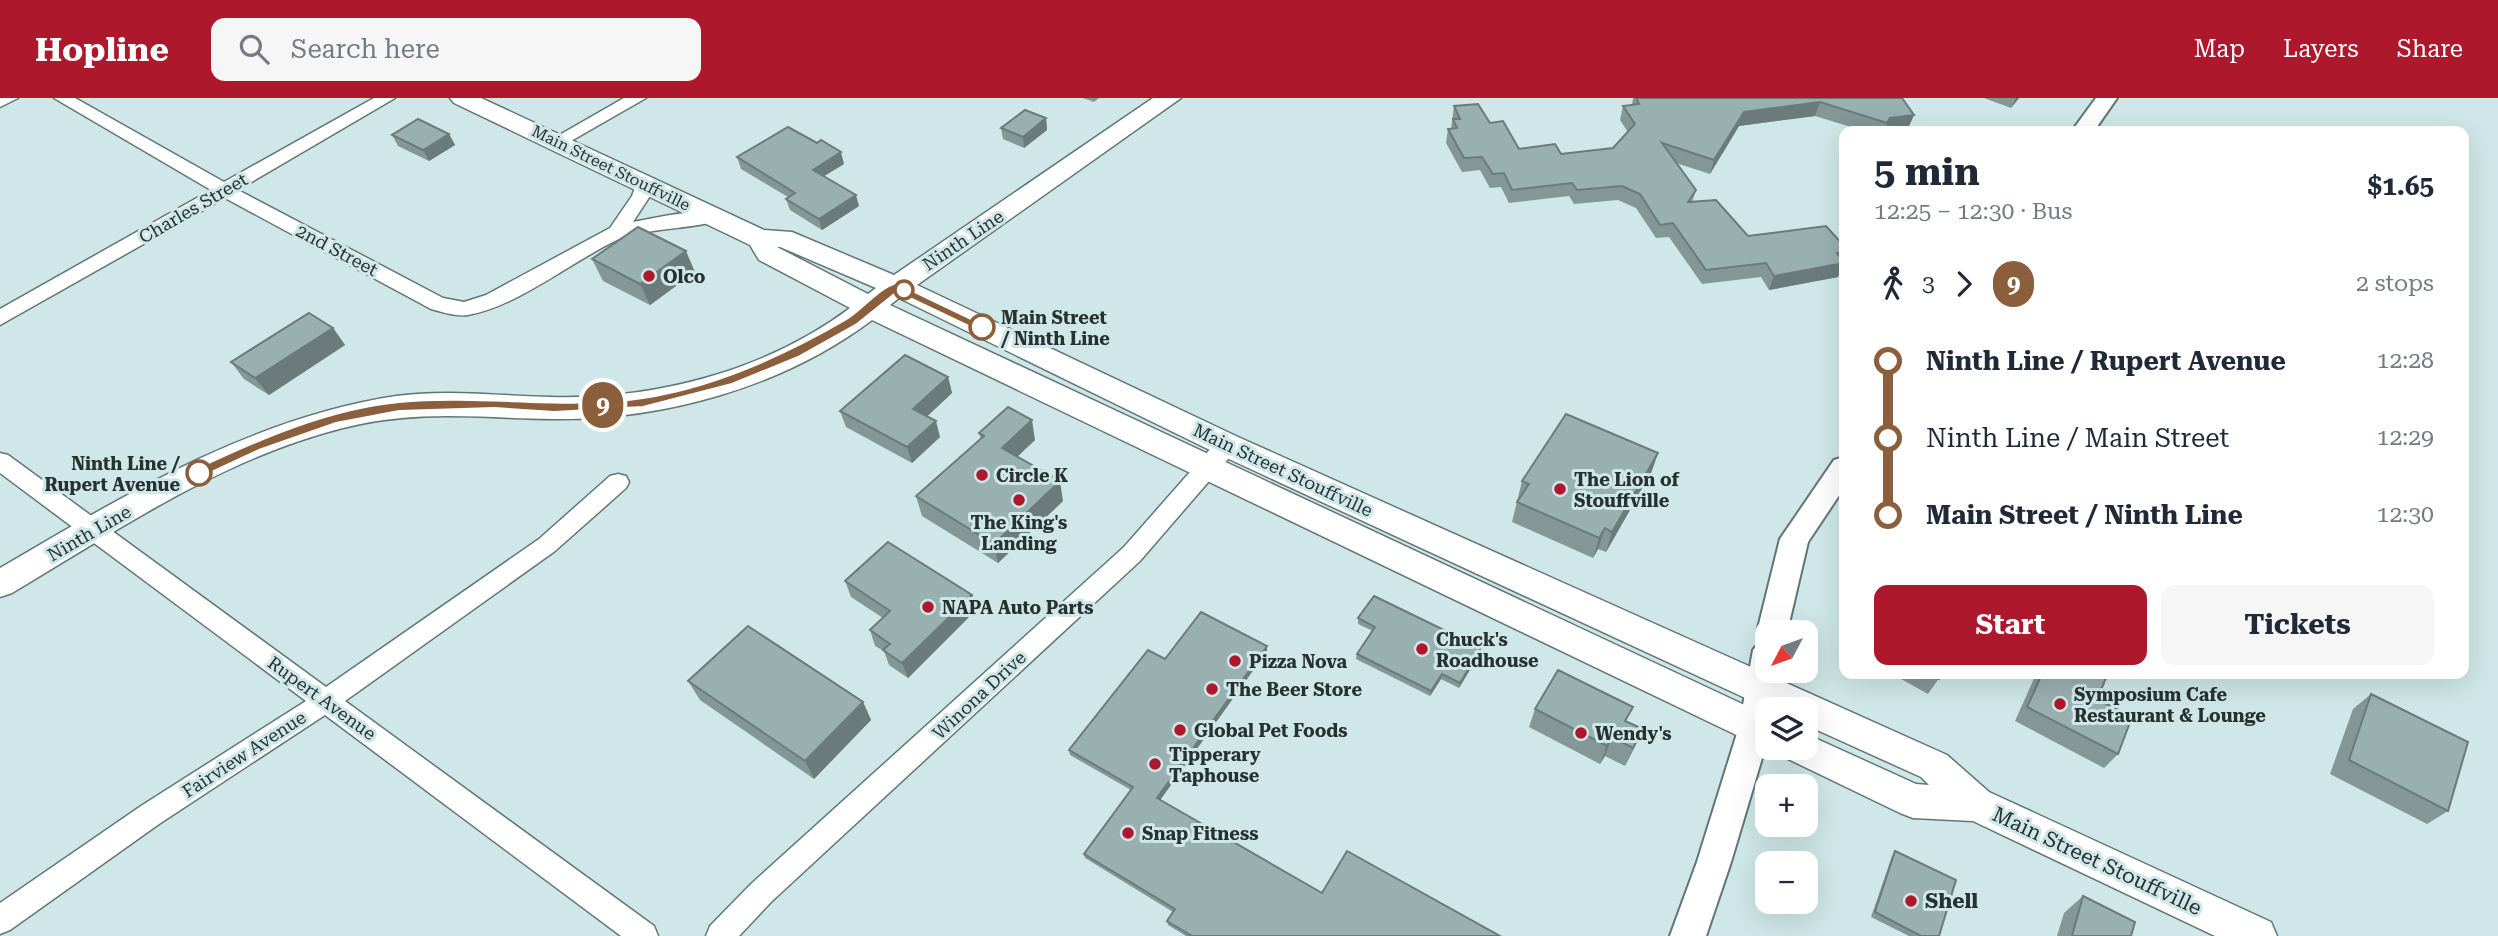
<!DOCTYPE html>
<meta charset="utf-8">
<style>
body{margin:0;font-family:"Roboto Serif",serif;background:#f6f6f7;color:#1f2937;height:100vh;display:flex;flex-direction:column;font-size:26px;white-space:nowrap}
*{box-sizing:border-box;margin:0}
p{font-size:23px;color:#747a83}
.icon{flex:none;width:38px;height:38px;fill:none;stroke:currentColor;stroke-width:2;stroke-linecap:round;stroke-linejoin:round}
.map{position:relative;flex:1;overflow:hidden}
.side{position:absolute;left:1839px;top:28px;width:630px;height:553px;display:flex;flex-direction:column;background:#fff;border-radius:14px;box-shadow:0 7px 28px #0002}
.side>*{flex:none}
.badge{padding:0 14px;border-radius:23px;font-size:24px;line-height:46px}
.needle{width:46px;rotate:229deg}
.controls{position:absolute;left:1755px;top:522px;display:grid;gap:14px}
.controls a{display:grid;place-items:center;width:63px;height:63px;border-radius:14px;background:#fff;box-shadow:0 7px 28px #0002;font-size:35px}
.map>.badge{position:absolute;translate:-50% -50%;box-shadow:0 0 0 4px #fff}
.legs{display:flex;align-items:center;gap:10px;height:77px;padding:0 35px;font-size:23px}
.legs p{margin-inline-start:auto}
.summary{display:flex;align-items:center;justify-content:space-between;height:119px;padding:0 35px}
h1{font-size:38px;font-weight:700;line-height:52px}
.cta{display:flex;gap:14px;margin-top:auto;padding:14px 35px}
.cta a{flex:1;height:80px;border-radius:14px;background:#ad182c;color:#fff;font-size:28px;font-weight:700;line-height:80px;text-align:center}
.cta a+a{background:#f6f6f7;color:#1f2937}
ul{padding:0 35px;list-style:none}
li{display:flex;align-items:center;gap:24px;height:77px;font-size:26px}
li i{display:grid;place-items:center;width:10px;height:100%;margin:0 9px;background:currentColor}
li i::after{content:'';width:18px;height:18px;margin:-9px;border:5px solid;border-radius:50%;background:#fff}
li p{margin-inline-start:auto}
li:first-child i{background:linear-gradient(#0000 50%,currentColor 0)}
li:last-child i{background:linear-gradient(currentColor 50%,#0000 0)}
header{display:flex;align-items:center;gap:42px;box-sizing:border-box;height:98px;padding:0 35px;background:#ad182c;color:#fff}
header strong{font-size:33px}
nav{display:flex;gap:38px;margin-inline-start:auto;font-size:24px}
.search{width:490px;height:63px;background:#f6f6f7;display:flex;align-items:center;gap:18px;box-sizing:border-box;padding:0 24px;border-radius:14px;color:#747a83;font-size:26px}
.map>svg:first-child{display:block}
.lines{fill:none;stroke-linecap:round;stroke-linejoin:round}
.minor-casing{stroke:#617677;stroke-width:3}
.tertiary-casing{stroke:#617677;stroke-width:4}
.secondary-casing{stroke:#617677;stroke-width:3}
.minor{fill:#fff;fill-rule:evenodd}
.tertiary{fill:#fff;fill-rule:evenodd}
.secondary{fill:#fff;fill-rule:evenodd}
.wall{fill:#849797}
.shaded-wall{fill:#6b7b7b}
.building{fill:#99b0b0;stroke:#6b7b7b;stroke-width:2}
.line-1{fill:#8b5e3c;stroke:#fff;stroke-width:2}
.poi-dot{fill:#ad182c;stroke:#cfe7e8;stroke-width:2.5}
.stop-1-dot{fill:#fff;stroke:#8b5e3c;stroke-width:3.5}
.labels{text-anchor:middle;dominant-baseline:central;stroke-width:6;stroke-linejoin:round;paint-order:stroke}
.far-street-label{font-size:16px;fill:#283131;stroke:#cfe7e8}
.street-label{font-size:18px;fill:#283131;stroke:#cfe7e8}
.poi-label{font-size:18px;font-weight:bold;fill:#283131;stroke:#cfe7e8;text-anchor:start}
.stop-label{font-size:18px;font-weight:bold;fill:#283131;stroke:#cfe7e8;text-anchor:start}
.near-street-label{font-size:21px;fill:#283131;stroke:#cfe7e8}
.near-poi-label{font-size:21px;font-weight:bold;fill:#283131;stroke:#cfe7e8;text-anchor:start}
</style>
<header>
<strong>Hopline</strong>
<div class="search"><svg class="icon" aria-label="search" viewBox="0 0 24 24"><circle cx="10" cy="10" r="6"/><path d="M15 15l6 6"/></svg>Search here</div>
<nav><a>Map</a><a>Layers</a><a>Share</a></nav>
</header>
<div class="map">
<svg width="2498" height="838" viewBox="0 0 2498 838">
<rect width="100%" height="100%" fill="#cfe7e8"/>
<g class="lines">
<defs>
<g id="minor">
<path d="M 0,0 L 18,0 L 0,9 Z"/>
<path d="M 54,0 L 75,0 L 224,84 L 374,0 L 395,0 L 238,92 L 443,200 L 464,204 L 486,197 L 610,130 L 632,98 L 638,81 L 644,79 L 653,85 L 650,98 L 633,124 C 650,121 714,106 724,119 C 718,129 640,131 621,140 C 573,162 519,208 468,217 C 457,219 442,214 431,211 L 225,100 L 0,227 L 0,211 L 211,92 Z"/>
<path d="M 624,0 L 646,0 L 564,47 L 558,48 L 549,43 Z"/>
<path d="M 1227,339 L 1235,341 L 1238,347 L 1235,353 L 1140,463 L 771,804 L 739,838 L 706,838 L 710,828 L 751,786 L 1124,449 L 1219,341 Z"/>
<path d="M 0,355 L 8,357 L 326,589 L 539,441 L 610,378 L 618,376 L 626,378 L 629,384 L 626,390 L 555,453 L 345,603 L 654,828 L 658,838 L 621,838 L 325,617 L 159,726 L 10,832 L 0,836 L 0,805 L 141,708 L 306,603 L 0,375 Z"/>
</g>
<g id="tertiary">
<path d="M 2096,0 L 2117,0 L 2094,33 L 2072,33 Z"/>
<path d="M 1844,359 L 1844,390 L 1808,444 L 1787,534 L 1768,534 L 1768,572 L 1780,572 L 1774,611 L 1768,611 L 1768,640 L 1731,764 L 1706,838 L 1670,838 L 1697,764 L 1739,629 L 1753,552 L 1761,542 L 1757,534 L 1780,441 L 1834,362 Z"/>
</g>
<path id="secondary" d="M 450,0 L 481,0 L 764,132 L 792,134 L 894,177 L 1153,0 L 1181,0 L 917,187 L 1238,339 L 1947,657 L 1989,694 L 2271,824 L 2277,838 L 2215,838 L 1973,723 L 1913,720 L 1900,715 L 1786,660 L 1781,649 L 1806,649 L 1806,636 L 1916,686 L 1929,687 L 1921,679 L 1806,627 L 1806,611 L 1769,611 L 1216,355 L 899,200 L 890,207 L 1768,618 L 1768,649 L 1772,649 L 1755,646 L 872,222 C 783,289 664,322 553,321 C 478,320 418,311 343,330 C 223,360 116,433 12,495 L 0,499 L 0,470 C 125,397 251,320 396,298 C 448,291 499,298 550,299 C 654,302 766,273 850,210 L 759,162 L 750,147 L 454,5 ZM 777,149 L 780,149 L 876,190 L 868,196 Z"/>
</defs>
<use href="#minor" class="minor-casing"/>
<use href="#tertiary" class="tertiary-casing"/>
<use href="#secondary" class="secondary-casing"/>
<use href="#minor" class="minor"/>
<use href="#tertiary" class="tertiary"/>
<use href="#secondary" class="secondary"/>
</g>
<g class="wall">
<path d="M 1083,0 L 1099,0 L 1094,4 Z"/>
<path d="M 1633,0 L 1902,0 L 1914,17 L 1908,30 L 1885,33 L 1864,33 L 1815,18 L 1739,28 L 1710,76 L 1676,65 L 1696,92 L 1692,104 L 1748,138 L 1844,148 L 1844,164 L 1838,179 L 1769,192 L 1761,179 L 1702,186 L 1669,139 L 1656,140 L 1636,110 L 1618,102 L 1574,106 L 1569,98 L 1509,105 L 1501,89 L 1490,90 L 1480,72 L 1462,74 L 1446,45 L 1448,31 L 1451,31 L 1454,8 L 1490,25 L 1519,51 L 1561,56 L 1613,50 L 1628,34 L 1620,22 L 1623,8 L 1632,7 Z"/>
<path d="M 1984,0 L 2019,0 L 2011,10 Z"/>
<path d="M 1046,20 L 1047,32 L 1024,50 L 1003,41 L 1001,30 Z"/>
<path d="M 449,36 L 455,47 L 429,63 L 398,48 L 392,37 Z"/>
<path d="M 737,59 L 844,66 L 824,78 L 859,108 L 822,132 L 790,112 L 786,101 L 788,99 L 741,71 Z"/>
<path d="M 592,161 L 695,174 L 650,207 L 603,183 Z"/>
<path d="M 333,230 L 345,247 L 269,297 L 244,281 L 231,264 Z"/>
<path d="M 948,279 L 952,295 L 927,318 L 940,339 L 912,365 L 846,329 L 840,313 Z"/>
<path d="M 979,335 L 1035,342 L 1017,359 L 1063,403 L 998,465 L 922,418 L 916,398 L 981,341 Z"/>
<path d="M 1658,355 L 1651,375 L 1606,454 L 1598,451 L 1593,460 L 1512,424 L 1522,383 Z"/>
<path d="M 845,483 L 972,497 L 976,512 L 908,580 L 889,567 L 884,553 L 875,548 L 870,532 L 883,520 L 851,499 Z"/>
<path d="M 1358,520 L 1481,550 L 1480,555 L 1459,590 L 1441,581 L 1430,598 L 1356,561 L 1357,556 L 1373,533 L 1358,526 Z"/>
<path d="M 1267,553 L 1160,702 L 1322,795 L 1500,838 L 1186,838 L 1168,827 L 1167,823 L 1173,814 L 1085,760 L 1084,756 L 1131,692 L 1070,657 L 1069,652 Z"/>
<path d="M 1892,576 L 1942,576 L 1928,596 Z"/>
<path d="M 2036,576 L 2098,576 L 2097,601 L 2118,656 L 2104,670 L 2015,623 Z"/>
<path d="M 688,583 L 863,604 L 871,622 L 814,681 L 700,602 Z"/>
<path d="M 2371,596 L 2448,713 L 2427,726 L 2330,676 L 2353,611 Z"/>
<path d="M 1535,611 L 1627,623 L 1634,650 L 1625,668 L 1605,658 L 1600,666 L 1529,629 Z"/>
<path d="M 1895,753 L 1939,838 L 1909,838 L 1871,819 L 1892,758 Z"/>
<path d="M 2083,798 L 2131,838 L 2057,838 L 2064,815 Z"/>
</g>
<g class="shaded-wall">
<path d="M 2016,0 L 2019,0 L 2011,10 Z"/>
<path d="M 1820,4 L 1815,18 L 1739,28 L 1710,76 L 1714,62 L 1744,14 Z"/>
<path d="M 1914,17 L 1908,30 L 1883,33 L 1890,20 Z"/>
<path d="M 1046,20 L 1047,32 L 1024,50 L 1023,39 Z"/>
<path d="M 449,36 L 455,47 L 429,63 L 423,52 Z"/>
<path d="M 841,54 L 844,66 L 816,83 L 813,72 Z"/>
<path d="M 856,97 L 859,108 L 822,132 L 819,121 Z"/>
<path d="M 686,153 L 695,174 L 650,207 L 640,186 Z"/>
<path d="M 1844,154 L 1844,163 L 1838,179 L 1769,192 L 1774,178 L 1837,155 Z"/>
<path d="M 333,230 L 345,247 L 269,297 L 255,280 Z"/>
<path d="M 948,279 L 952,295 L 918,327 L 913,311 Z"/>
<path d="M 1032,322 L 1035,342 L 1006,369 L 1002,350 Z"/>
<path d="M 936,323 L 940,339 L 912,365 L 907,349 Z"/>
<path d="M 1658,355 L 1651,375 L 1606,454 L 1612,434 Z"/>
<path d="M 1060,383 L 1063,403 L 998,465 L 994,446 Z"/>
<path d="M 1605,430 L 1598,451 L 1593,460 L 1599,440 Z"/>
<path d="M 972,497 L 976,512 L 908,580 L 902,565 Z"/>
<path d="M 1267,548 L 1267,553 L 1158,705 L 1157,700 Z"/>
<path d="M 1481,550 L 1480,555 L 1459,590 L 1460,585 Z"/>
<path d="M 1442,576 L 1441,581 L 1430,598 L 1431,593 Z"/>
<path d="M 863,604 L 871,622 L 814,681 L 805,663 Z"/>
<path d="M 1643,631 L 1634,650 L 1625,668 L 1633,650 Z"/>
<path d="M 1612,639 L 1605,658 L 1600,666 L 1607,648 Z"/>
</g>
<g class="building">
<path d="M 1636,0 L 1902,0 L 1914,17 L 1890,20 L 1887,25 L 1820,4 L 1744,14 L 1714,62 L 1662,45 L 1696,92 L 1688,104 L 1716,102 L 1748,138 L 1826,128 L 1844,148 L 1844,154 L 1837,155 L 1844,165 L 1774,178 L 1766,165 L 1706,172 L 1673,125 L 1660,127 L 1640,96 L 1622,88 L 1577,92 L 1572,85 L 1512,92 L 1504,75 L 1493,76 L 1482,59 L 1464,60 L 1448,31 L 1457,30 L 1453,21 L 1460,21 L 1454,8 L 1478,6 L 1490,25 L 1503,23 L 1519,51 L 1555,46 L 1561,56 L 1613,50 L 1635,26 L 1623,8 L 1639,6 Z"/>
<path d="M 1025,12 L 1046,20 L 1023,39 L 1001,30 Z"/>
<path d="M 418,21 L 449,36 L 423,52 L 392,37 Z"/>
<path d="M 788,29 L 817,45 L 821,42 L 841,54 L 813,72 L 856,97 L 819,121 L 786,101 L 795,95 L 737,59 Z"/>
<path d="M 638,129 L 686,153 L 640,186 L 592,161 Z"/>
<path d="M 309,215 L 333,230 L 255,280 L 231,264 Z"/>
<path d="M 905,257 L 948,279 L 913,311 L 936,323 L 907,349 L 840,313 Z"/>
<path d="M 1008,309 L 1032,322 L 1002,350 L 1060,383 L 994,446 L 916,398 L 984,338 L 979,335 Z"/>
<path d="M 1566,316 L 1658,355 L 1612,434 L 1605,430 L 1599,440 L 1517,404 L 1529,386 L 1522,383 Z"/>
<path d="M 888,444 L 972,497 L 902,565 L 883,552 L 890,546 L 870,532 L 890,513 L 845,483 Z"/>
<path d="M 1374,498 L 1481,550 L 1460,585 L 1442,576 L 1431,593 L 1357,556 L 1375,529 L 1358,520 Z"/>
<path d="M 1201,514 L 1267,548 L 1157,700 L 1322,795 L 1347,753 L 1500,838 L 1192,838 L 1167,823 L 1175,811 L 1084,756 L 1133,689 L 1069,652 L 1148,552 L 1165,561 Z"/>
<path d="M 748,528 L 863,604 L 805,663 L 688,583 Z"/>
<path d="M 1558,572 L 1633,609 L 1625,623 L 1643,631 L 1633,650 L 1612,639 L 1607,648 L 1535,611 Z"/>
<path d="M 1930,576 L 1942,576 L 1939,581 Z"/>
<path d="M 2042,576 L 2098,576 L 2106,580 L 2097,601 L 2132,619 L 2118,656 L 2027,609 Z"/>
<path d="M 2371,596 L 2468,644 L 2448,713 L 2349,662 Z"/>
<path d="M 1895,753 L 1956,782 L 1939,838 L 1921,838 L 1875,814 Z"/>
<path d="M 2083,798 L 2135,824 L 2131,838 L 2072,838 Z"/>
</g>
<path class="line-1" d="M 896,185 L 988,229 L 982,233 L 977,232 L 897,194 L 857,226 L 798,259 L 732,286 L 643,309 L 554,314 L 494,310 L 399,313 L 336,325 L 259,352 L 199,380 L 192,375 L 194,372 C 259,341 328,311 399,304 C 481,296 562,312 643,300 C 715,289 783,258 845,222 C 862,212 877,191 896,185 Z"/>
<g class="poi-dot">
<circle cx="649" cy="178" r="7"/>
<circle cx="982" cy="377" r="7"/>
<circle cx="1560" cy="391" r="7"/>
<circle cx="1019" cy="402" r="7"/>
<circle cx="928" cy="509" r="7"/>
<circle cx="1422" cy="551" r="7"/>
<circle cx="1235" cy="563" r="7"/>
<circle cx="1212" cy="591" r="7"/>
<circle cx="2060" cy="606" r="7"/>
<circle cx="1180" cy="632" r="7"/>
<circle cx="1581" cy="635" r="7"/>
<circle cx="1155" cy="666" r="7"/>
<circle cx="1128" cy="735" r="7"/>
<circle cx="1911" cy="803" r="7"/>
</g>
<g class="stop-1-dot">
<circle cx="904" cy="192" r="9"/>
<circle cx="982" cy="229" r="12"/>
<circle cx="199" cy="375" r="12"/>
</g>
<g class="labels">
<g class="far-street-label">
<text transform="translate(611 70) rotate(26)">Main Street Stouffville</text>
</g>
<g class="street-label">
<text transform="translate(193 110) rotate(-30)">Charles Street</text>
<text transform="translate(963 142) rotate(-34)">Ninth Line</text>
<text transform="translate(337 152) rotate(28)">2nd Street</text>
<text transform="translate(1283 372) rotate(25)">Main Street Stouffville</text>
<text transform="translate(89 435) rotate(-30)">Ninth Line</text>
<text transform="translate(979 597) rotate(-43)">Winona Drive</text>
<text transform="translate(322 600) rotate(36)">Rupert Avenue</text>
<text transform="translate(244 656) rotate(-33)">Fairview Avenue</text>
</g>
<g class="poi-label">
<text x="663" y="178">Olco</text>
<text x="996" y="377">Circle K</text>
<text x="1574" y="381">The Lion of<tspan x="1574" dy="21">Stouffville</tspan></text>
<text x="1019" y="424" text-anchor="middle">The King's<tspan x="1019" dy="21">Landing</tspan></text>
<text x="942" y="509">NAPA Auto Parts</text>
<text x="1436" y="541">Chuck's<tspan x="1436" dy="21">Roadhouse</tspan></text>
<text x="1249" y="563">Pizza Nova</text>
<text x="1226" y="591">The Beer Store</text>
<text x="2074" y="596">Symposium Cafe<tspan x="2074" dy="21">Restaurant &amp; Lounge</tspan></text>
<text x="1194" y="632">Global Pet Foods</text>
<text x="1595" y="635">Wendy's</text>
<text x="1169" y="656">Tipperary<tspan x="1169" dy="21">Taphouse</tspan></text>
<text x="1142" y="735">Snap Fitness</text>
</g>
<g class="stop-label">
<text x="1001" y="219">Main Street<tspan x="1001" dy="21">/ Ninth Line</tspan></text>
<text x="180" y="365" text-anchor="end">Ninth Line /<tspan x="180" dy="21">Rupert Avenue</tspan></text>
</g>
<g class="near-street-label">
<text transform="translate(2097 763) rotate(25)">Main Street Stouffville</text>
</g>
<g class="near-poi-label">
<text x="1925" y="803">Shell</text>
</g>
</g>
</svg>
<div class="controls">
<a><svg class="needle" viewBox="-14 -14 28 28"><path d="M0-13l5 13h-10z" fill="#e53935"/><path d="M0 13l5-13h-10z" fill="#747a83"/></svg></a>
<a><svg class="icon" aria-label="layers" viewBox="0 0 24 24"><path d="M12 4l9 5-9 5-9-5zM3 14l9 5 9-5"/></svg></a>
<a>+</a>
<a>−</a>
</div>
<b class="badge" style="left:603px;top:307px;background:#8b5e3c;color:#fff">9</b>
<section class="side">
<div class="summary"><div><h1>5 min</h1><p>12:25 – 12:30 · Bus</p></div><b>$1.65</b></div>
<div class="legs"><svg class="icon" aria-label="walk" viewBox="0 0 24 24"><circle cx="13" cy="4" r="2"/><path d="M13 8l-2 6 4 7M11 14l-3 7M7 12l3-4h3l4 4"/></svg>3<svg class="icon" aria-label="forward" viewBox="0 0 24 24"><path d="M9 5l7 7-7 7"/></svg><b class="badge" style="background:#8b5e3c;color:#fff">9</b><p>2 stops</p></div>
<ul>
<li><i style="color:#8b5e3c"></i><b>Ninth Line / Rupert Avenue</b><p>12:28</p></li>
<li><i style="color:#8b5e3c"></i><span>Ninth Line / Main Street</span><p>12:29</p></li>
<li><i style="color:#8b5e3c"></i><b>Main Street / Ninth Line</b><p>12:30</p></li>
</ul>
<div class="cta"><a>Start</a><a>Tickets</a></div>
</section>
</div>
